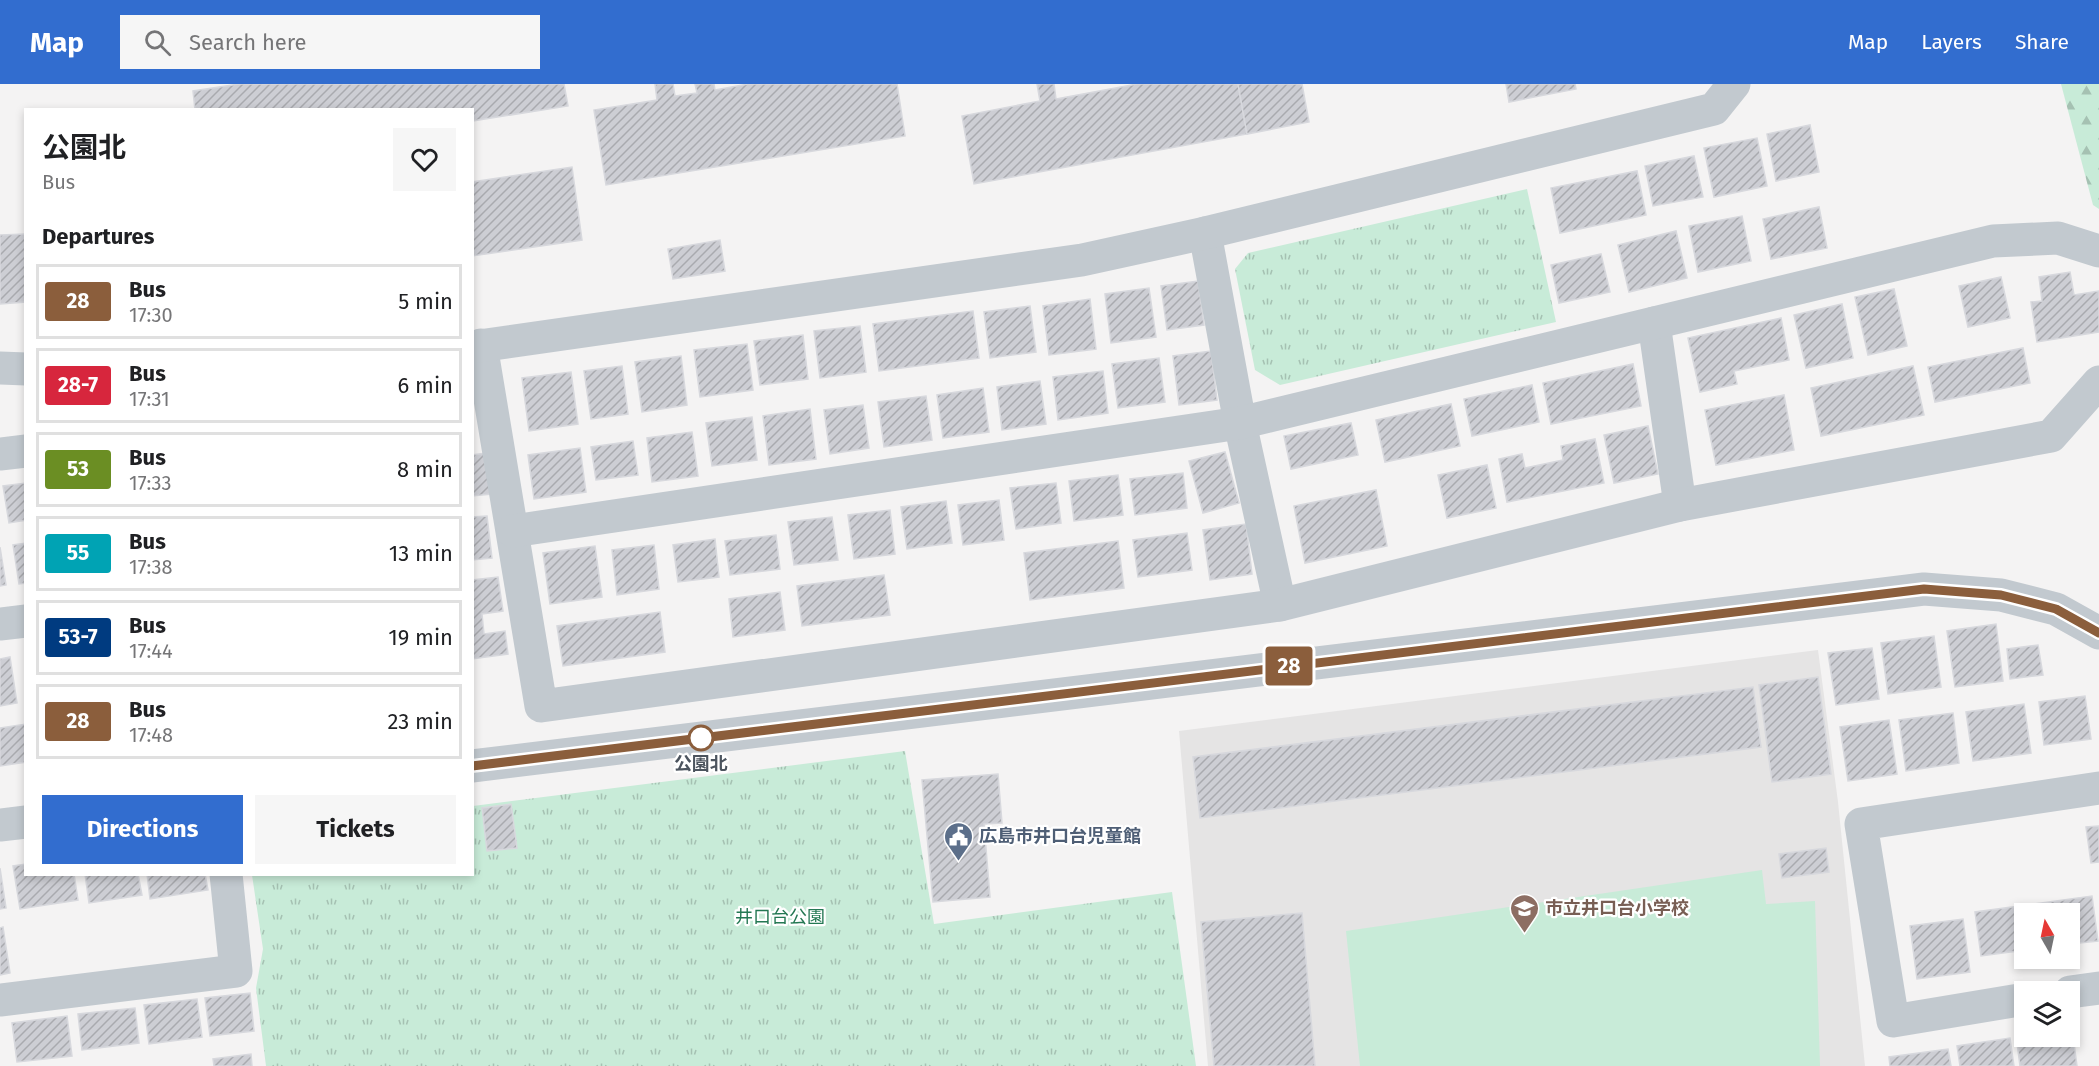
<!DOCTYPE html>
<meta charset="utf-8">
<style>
body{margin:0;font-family:"Fira Sans","Noto Sans JP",sans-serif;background:#f6f6f6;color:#202124;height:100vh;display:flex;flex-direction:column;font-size:22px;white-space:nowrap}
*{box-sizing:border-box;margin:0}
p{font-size:20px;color:#757577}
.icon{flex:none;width:33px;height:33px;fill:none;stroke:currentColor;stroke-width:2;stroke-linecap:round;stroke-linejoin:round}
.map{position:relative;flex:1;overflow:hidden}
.details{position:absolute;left:24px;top:24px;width:450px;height:768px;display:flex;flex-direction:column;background:#fff;border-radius:0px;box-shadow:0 3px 9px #0003}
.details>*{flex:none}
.badge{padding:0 12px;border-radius:4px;font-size:21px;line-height:39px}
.needle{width:39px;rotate:351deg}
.tools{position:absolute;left:2014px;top:819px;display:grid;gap:12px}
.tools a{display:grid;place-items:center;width:66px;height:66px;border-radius:0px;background:#fff;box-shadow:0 3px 9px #0003;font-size:30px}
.map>.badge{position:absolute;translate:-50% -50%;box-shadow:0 0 0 3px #fff}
h2{padding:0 18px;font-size:22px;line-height:54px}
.round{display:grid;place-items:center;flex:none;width:63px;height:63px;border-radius:0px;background:#f6f6f6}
.headline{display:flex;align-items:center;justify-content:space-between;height:102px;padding:0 18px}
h1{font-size:28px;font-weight:700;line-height:45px}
.primary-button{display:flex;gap:12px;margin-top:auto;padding:12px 18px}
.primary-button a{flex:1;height:69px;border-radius:0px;background:#326dcf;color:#fff;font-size:24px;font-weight:700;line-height:69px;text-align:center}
.primary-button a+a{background:#f6f6f6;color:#202124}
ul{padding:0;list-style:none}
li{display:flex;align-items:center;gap:18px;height:75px;margin:0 12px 9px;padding:0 6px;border:3px solid #e0e0e0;border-radius:0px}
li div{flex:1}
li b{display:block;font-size:22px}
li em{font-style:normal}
li .badge{min-width:66px;font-weight:700;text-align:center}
header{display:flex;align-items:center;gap:36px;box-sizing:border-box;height:84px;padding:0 30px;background:#326dcf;color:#fff}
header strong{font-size:28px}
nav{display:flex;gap:33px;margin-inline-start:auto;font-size:21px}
.search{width:420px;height:54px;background:#f6f6f6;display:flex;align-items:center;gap:15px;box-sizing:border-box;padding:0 21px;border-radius:0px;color:#757577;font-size:22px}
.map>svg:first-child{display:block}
.education{fill:#e5e4e4}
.grass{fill:#c8ebd8}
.forest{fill:url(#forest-firs)}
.park{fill:url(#park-tufts)}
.building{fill:url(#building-hatch);stroke:#d7d8dd;stroke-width:1.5}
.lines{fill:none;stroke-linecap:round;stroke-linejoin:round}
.minor{stroke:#c2c9cf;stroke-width:33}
.tertiary{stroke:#c2c9cf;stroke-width:33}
.line-casing{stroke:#fff;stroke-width:14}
.line{stroke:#8b5e3c;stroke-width:9}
.stop-dot{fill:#fff;stroke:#8b5e3c;stroke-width:3}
.labels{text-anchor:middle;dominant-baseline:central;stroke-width:4.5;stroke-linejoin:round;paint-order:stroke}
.stop-label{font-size:18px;font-weight:bold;fill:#4c545e;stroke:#fff}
.service-label{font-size:18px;font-weight:bold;fill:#4e5e75;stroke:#fff;text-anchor:start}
.education-label{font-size:18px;font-weight:bold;fill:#785e54;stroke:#fff;text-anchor:start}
.park-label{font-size:18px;fill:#247853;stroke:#fff}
</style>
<header>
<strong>Map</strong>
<div class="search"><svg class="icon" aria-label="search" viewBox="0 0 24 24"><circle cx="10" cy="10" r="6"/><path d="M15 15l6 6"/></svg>Search here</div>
<nav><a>Map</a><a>Layers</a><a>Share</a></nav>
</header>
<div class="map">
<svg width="2099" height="982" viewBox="0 0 2099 982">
<defs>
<pattern id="forest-firs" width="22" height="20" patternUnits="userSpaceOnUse" patternTransform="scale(1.5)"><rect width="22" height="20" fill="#c8ebd8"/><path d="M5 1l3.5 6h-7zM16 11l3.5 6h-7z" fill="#a5c1b2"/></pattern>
<pattern id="park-tufts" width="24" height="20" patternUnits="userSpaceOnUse" patternTransform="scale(1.5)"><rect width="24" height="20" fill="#c8ebd8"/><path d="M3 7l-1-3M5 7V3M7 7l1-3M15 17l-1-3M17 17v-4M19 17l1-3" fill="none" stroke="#a5c1b2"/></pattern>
<pattern id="building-hatch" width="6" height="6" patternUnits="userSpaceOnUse" patternTransform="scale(1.5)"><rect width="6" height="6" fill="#cdced4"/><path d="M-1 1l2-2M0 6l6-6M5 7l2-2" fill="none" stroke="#a9aaaf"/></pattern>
</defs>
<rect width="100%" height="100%" fill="#f4f3f3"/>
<path class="education" d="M 1818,566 L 1838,718 L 1865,982 L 1208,982 L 1179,647 Z"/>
<path class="grass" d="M 1762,786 L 1766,820 L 1815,817 L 1820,982 L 1360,982 L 1346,847 Z"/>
<path class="forest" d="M 2061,0 L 2099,0 L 2099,125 L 2093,121 Z"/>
<g class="park">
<path d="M 1527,105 L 1556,238 L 1280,301 L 1255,286 L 1235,185 L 1248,169 Z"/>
<path d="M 905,667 L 934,840 L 1172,808 L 1196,982 L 266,982 L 256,904 L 263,865 L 252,791 L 472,790 L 473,722 Z"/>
</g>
<g class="building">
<path d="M 239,0 L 564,0 L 568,22 L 472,37 L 472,26 L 195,26 L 193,7 Z"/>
<path d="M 655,0 L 673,0 L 675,12 L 697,9 L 695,0 L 714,0 L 715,6 L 748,0 L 897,0 L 905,52 L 606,101 L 594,26 L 657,16 Z"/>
<path d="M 1037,0 L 1054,0 L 1056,15 L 1137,0 L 1238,0 L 1247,50 L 974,100 L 962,32 L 1040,17 Z"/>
<path d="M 1238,0 L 1302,0 L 1309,38 L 1247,50 Z"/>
<path d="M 1506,0 L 1575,0 L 1576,5 L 1509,18 Z"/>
<path d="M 1810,41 L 1819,88 L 1776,97 L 1767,50 Z"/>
<path d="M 1757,54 L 1767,102 L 1714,113 L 1704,64 Z"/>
<path d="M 1694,72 L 1703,113 L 1653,122 L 1645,82 Z"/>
<path d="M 572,83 L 582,156 L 472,172 L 472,98 Z"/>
<path d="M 1637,87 L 1646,131 L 1560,149 L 1551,104 Z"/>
<path d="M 1819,123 L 1827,164 L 1771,175 L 1763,135 Z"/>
<path d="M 1742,132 L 1751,177 L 1698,188 L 1689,142 Z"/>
<path d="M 1676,147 L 1687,194 L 1629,208 L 1618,161 Z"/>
<path d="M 26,150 L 26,218 L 0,220 L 0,151 Z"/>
<path d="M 720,156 L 725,187 L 673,195 L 668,165 Z"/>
<path d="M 1601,170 L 1610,208 L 1559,219 L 1551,181 Z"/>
<path d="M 2070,188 L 2074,211 L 2099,207 L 2099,248 L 2037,258 L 2031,218 L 2042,217 L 2039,193 Z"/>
<path d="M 2001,193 L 2010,234 L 1968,243 L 1959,202 Z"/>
<path d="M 1198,197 L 1204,241 L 1167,246 L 1161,202 Z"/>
<path d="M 1149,204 L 1156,253 L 1111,259 L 1105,210 Z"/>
<path d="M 1894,205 L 1907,262 L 1868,271 L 1855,213 Z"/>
<path d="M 1090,215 L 1096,265 L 1049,271 L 1043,222 Z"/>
<path d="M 1842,220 L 1853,274 L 1806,284 L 1794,231 Z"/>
<path d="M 1030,222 L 1036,268 L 990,274 L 984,228 Z"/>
<path d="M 973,227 L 979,274 L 879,287 L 873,240 Z"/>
<path d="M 1781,234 L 1789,276 L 1734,287 L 1737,300 L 1700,308 L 1688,254 Z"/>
<path d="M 860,242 L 866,288 L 820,294 L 814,247 Z"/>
<path d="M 803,251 L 808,295 L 760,301 L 754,257 Z"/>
<path d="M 747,260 L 753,306 L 700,313 L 694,266 Z"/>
<path d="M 2023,264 L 2030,299 L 1935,318 L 1928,283 Z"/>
<path d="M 1211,267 L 1217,316 L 1179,321 L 1173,272 Z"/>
<path d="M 681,272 L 687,321 L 642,328 L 635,278 Z"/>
<path d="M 1159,274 L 1165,318 L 1118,324 L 1112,280 Z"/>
<path d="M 1633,280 L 1641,322 L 1551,340 L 1543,299 Z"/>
<path d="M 622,282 L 628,330 L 591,335 L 584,287 Z"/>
<path d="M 1913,282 L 1924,331 L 1821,352 L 1811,304 Z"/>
<path d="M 1103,287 L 1108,329 L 1058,336 L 1053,293 Z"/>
<path d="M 571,288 L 578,340 L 529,347 L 522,294 Z"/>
<path d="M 1040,297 L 1046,340 L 1002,346 L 997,303 Z"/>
<path d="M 1532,301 L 1539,338 L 1472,352 L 1464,315 Z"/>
<path d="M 983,304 L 989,348 L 943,354 L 937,311 Z"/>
<path d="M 1784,311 L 1794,366 L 1716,381 L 1705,326 Z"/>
<path d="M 926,312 L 932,356 L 884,363 L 878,318 Z"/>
<path d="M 1451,320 L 1460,362 L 1385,378 L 1376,336 Z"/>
<path d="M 863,321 L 869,364 L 830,370 L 824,326 Z"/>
<path d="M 810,325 L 816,375 L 769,381 L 763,332 Z"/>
<path d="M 752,333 L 757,376 L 712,382 L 706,339 Z"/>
<path d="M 1351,339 L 1358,371 L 1291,385 L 1284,352 Z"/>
<path d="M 1648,342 L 1658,390 L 1614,399 L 1604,351 Z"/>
<path d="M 692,348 L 698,392 L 652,398 L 647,354 Z"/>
<path d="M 1595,355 L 1604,399 L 1507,418 L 1499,375 L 1522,370 L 1525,384 L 1563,376 L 1561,362 Z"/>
<path d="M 633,357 L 638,391 L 596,396 L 591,363 Z"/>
<path d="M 580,364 L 586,408 L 534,415 L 528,371 Z"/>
<path d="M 1225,368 L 1239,419 L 1203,429 L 1189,377 Z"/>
<path d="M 486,369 L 492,410 L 472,412 L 472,371 Z"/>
<path d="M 1487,381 L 1496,424 L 1447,434 L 1438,391 Z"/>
<path d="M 1183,389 L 1187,424 L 1135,431 L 1130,395 Z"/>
<path d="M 1118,391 L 1123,431 L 1074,437 L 1069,397 Z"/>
<path d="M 26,399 L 26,436 L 9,439 L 3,402 Z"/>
<path d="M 1056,399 L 1061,439 L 1016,445 L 1010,404 Z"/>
<path d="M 1376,406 L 1387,462 L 1305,479 L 1294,422 Z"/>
<path d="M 999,416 L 1004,456 L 963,461 L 958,421 Z"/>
<path d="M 946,417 L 952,459 L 907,465 L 901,423 Z"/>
<path d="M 890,426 L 895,470 L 854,475 L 848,431 Z"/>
<path d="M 487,432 L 492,474 L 472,476 L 472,433 Z"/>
<path d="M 832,433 L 838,476 L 794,481 L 788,438 Z"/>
<path d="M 1246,440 L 1252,490 L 1210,496 L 1203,446 Z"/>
<path d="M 1187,449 L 1192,486 L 1138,493 L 1133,456 Z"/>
<path d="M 776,451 L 780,485 L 730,491 L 725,457 Z"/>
<path d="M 715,455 L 719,493 L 678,498 L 673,461 Z"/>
<path d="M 1118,457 L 1124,504 L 1030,516 L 1024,469 Z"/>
<path d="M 26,459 L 26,499 L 19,500 L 13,461 Z"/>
<path d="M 654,461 L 659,505 L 617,511 L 612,466 Z"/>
<path d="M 595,462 L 602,513 L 550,520 L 543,469 Z"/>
<path d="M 0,463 L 6,501 L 0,502 Z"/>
<path d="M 884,491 L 890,531 L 802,542 L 797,502 Z"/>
<path d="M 498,493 L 503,527 L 482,530 L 484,550 L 505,547 L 508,570 L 472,575 L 472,496 Z"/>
<path d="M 780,508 L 785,546 L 733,553 L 729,515 Z"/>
<path d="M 660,528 L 665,568 L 563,582 L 557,542 Z"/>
<path d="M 1996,540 L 2003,597 L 1955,603 L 1947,547 Z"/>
<path d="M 1934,552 L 1941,603 L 1888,610 L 1881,559 Z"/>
<path d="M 2038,561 L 2043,591 L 2010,595 L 2007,565 Z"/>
<path d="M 1872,564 L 1879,615 L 1836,621 L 1828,569 Z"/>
<path d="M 10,573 L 17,619 L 0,622 L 0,575 Z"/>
<path d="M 1818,593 L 1831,690 L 1772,698 L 1759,601 Z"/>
<path d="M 1753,603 L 1761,663 L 1200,734 L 1193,673 Z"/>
<path d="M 2085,612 L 2091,655 L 2044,661 L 2039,618 Z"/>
<path d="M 2024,620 L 2031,669 L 1973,677 L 1966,628 Z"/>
<path d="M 1953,629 L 1959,679 L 1906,687 L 1899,636 Z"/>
<path d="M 1889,636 L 1897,690 L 1848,697 L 1840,643 Z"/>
<path d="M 26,640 L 26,678 L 0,682 L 0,644 Z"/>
<path d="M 998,690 L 1002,739 L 984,740 L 990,813 L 933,818 L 922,696 Z"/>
<path d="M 511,720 L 517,764 L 487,767 L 482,724 Z"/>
<path d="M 2099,742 L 2099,778 L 2091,779 L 2086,743 Z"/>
<path d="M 1826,764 L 1829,788 L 1782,794 L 1779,770 Z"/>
<path d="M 26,780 L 26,790 L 74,790 L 78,816 L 20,825 L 13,782 Z"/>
<path d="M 0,784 L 6,824 L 0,825 Z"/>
<path d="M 85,790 L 138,790 L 142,811 L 89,819 Z"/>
<path d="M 147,790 L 205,790 L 208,806 L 150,815 Z"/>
<path d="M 2092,812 L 2098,857 L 2070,860 L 2070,830 L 2025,830 L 2025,866 L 1981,872 L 1975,828 Z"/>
<path d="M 1302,829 L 1315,982 L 1214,982 L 1201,838 Z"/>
<path d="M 1963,835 L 1970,888 L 1917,895 L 1910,842 Z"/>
<path d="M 3,843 L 10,889 L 0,891 L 0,844 Z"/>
<path d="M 250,909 L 254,947 L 210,952 L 205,914 Z"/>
<path d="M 197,915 L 202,953 L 149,960 L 144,921 Z"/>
<path d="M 135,924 L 139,959 L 82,966 L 78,930 Z"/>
<path d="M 67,932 L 72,972 L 17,978 L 12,939 Z"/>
<path d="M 2070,944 L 2072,944 L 2077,982 L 2020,982 L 2016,951 L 2025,950 L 2025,952 L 2070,952 Z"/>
<path d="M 2010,954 L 2014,982 L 1960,982 L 1957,962 Z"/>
<path d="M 1948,965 L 1951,982 L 1890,982 L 1889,973 Z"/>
<path d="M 251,970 L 252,982 L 214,982 L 213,975 Z"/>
</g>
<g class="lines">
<g class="minor">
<path d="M 1205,149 L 1240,339 L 1280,521"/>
<path d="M 1654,239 L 1680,421"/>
<path d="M 481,261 L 541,622 L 1280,521 L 1680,421 L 2051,352 L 2099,298"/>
<path d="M 0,370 L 26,367"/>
<path d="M 513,447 L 1240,339 L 1993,157 L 2058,154 L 2099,167"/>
<path d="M 0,540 L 26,537"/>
<path d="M 2070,908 L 2099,904"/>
<path d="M 2025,915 L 1893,937 L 1861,740 L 2099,704"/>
<path d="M 0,916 L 236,887 L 226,790"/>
</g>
<g class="tertiary">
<path d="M 472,263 L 1082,176 L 1205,149 L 1714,25 L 1734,0"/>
<path d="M 0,284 L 26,285"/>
<path d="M 472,682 L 1924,505 L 2001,511 L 2056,525 L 2099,549"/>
<path d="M 0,741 L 26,738"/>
</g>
</g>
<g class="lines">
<defs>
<path id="line" d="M 472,682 L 1924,505 L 2001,511 L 2056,525 L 2099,549"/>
</defs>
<use href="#line" class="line-casing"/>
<use href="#line" class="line"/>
</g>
<defs>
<symbol id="civic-pin" viewBox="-11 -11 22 30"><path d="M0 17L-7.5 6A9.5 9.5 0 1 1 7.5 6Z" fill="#5c6f8a" stroke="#fff"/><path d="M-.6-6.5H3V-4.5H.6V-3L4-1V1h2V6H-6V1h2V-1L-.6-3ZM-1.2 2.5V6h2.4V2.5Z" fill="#fff"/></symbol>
<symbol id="school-pin" viewBox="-11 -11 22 30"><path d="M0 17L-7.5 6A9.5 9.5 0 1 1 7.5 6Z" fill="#8d6e63" stroke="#fff"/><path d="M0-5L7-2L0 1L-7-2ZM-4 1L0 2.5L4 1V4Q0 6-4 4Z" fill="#fff"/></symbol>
</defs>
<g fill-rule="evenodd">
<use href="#civic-pin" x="942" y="736" width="33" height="45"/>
<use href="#school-pin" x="1508" y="808" width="33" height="45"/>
</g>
<circle class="stop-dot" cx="701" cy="654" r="12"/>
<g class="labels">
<g class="stop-label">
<text x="701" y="680">公園北</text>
</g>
<g class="service-label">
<text x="979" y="752">広島市井口台児童館</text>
</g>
<g class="education-label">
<text x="1545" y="824">市立井口台小学校</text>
</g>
<g class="park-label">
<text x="780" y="833">井口台公園</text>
</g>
</g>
</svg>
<div class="tools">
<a><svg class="needle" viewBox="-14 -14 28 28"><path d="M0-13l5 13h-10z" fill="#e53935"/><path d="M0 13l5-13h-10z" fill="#757577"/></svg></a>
<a><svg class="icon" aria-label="layers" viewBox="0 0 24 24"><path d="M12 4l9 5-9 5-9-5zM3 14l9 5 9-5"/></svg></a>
</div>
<b class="badge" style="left:1289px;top:582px;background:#8b5e3c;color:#fff">28</b>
<section class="details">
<div class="headline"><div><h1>公園北</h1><p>Bus</p></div><a class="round"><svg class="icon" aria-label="heart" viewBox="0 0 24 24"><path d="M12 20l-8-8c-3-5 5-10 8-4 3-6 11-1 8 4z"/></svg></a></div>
<h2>Departures</h2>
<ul>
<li><span class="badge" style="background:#8b5e3c;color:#fff">28</span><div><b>Bus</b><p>17:30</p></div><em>5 min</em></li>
<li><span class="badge" style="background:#d7263d;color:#fff">28-7</span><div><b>Bus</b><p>17:31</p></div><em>6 min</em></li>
<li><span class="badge" style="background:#6b8e23;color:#fff">53</span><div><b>Bus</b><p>17:33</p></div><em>8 min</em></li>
<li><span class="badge" style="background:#00a3b4;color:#fff">55</span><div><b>Bus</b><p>17:38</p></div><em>13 min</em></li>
<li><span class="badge" style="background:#003b80;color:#fff">53-7</span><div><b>Bus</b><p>17:44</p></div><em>19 min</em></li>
<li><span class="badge" style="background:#8b5e3c;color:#fff">28</span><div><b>Bus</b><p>17:48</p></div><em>23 min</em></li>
</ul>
<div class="primary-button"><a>Directions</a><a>Tickets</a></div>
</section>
</div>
